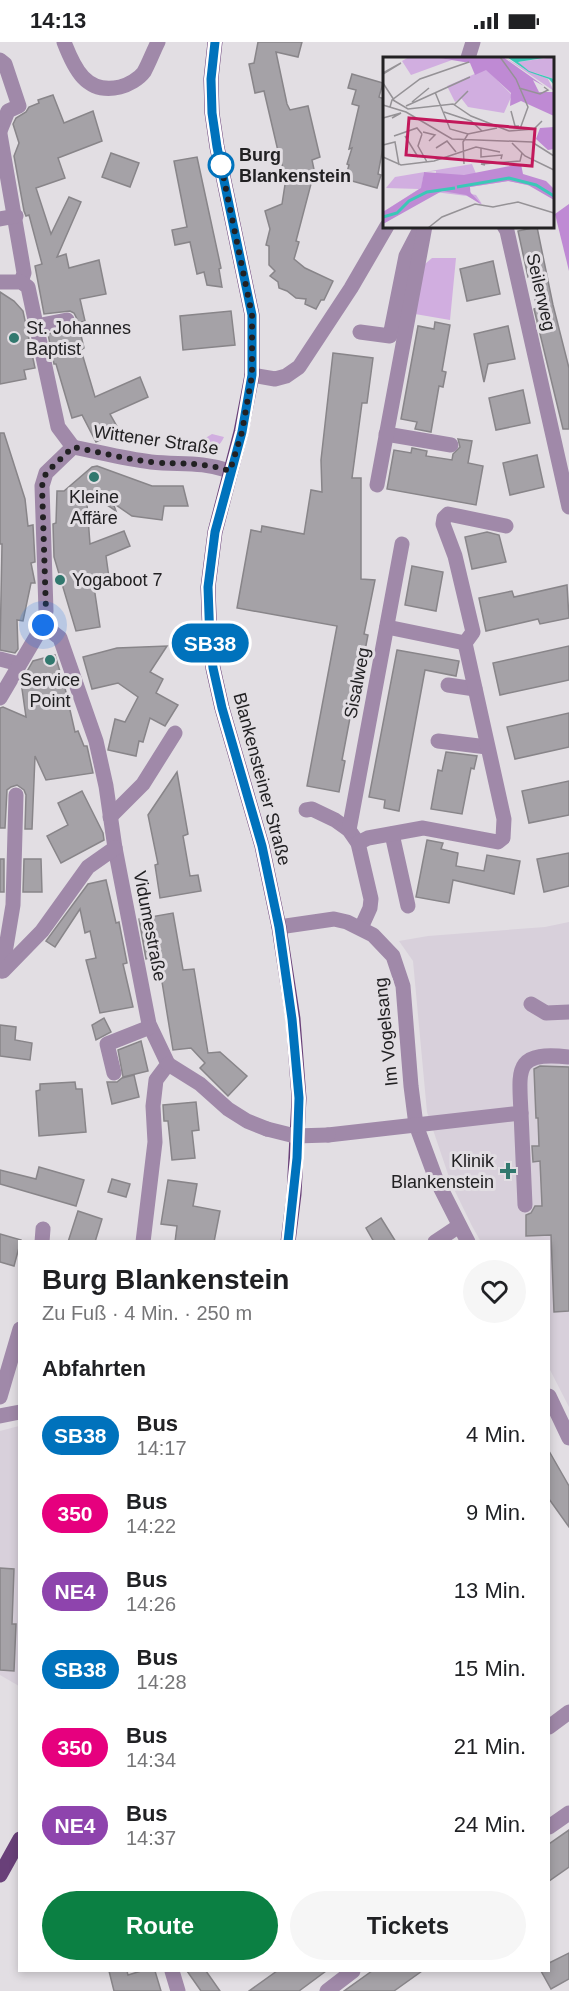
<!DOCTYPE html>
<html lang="de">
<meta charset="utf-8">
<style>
body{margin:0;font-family:Arial,sans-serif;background:#f6f6f6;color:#202124;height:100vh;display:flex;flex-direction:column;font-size:22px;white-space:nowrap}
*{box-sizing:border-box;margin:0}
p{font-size:20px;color:#757577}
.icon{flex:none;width:33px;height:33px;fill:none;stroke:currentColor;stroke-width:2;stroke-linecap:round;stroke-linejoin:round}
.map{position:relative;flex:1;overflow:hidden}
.side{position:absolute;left:18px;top:1198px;width:532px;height:732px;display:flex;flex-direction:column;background:#fff;border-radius:0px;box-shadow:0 3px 9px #0003}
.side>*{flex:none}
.badge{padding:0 12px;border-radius:20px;font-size:21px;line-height:39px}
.you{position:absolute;width:30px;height:30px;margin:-15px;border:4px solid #fff;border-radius:50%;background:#1a73e8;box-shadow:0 0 0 9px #1a73e833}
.map>.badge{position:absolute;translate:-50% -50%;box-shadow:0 0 0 3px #fff}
h2{padding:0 24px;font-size:22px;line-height:54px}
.round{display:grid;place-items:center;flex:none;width:63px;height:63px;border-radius:32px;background:#f6f6f6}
.headline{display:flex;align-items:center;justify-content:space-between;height:102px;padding:0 24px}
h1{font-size:28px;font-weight:800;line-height:45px}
.primary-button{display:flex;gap:12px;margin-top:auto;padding:12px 24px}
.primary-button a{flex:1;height:69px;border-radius:36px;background:#0b8043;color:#fff;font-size:24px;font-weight:800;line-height:69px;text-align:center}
.primary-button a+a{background:#f6f6f6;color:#202124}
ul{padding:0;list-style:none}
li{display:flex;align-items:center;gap:18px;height:78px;padding:0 24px}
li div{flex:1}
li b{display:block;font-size:22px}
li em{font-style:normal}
li .badge{min-width:66px;font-weight:700;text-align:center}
.status{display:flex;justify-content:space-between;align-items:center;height:42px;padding:0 30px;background:#fff;direction:ltr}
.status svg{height:16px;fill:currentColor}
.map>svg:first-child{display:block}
.built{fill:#d8d0db}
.green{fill:#d1aee0}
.forest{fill:#bf8ad4}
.building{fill:#a5a2a7;stroke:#888589;stroke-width:1.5}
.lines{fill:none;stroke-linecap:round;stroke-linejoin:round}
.minor{stroke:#a089a9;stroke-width:15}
.major{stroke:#694079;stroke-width:15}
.minor-bridge{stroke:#a089a9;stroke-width:15}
.line-casing{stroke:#fff;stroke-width:14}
.line{stroke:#0072bc;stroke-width:9}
.walk{stroke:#222123;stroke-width:6;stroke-dasharray:0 10.8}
.stop-dot{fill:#fff;stroke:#0072bc;stroke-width:3}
.poi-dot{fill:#31786e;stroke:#e2dee3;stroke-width:2}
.labels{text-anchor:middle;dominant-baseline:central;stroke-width:6;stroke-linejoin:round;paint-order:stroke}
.stop-label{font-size:18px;font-weight:bold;fill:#222123;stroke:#e2dee3;text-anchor:start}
.street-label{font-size:18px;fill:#222123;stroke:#e2dee3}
.poi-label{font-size:18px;fill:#222123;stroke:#e2dee3;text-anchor:start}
.inset-river{fill:none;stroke:#3bc8b7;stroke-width:3}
.inset-road{fill:none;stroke:#959296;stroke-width:1.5}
.view{fill:#c2185b;fill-opacity:0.15;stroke:#c2185b;stroke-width:3}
.inset-edge{fill:none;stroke:#222123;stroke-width:3}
</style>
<div class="status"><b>14:13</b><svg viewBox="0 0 49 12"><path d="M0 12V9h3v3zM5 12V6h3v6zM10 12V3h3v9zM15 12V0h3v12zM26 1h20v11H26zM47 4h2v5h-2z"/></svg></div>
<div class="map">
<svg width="569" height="1949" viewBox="0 0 569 1949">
<rect width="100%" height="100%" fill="#e2dee3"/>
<g class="built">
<path d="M 569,880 L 569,1365 L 549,1326 L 549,1200 L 481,1200 L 472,1184 L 451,1141 L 427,1070 L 413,919 L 399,899 L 428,894 L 545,885 Z"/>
<path d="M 19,1384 L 19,1644 L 0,1633 L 0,1389 Z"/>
</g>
<g class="green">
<path d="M 432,216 L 456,216 L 450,278 L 415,272 L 425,222 Z"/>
<path d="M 212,392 L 224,395 C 217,411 202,410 186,410 L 186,408 Z"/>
</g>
<path class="forest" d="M 569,162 L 569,229 L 555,172 Z"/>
<g class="building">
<path d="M 258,0 L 302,0 L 298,15 L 276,10 L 287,62 L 290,68 L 308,64 L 320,115 L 312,118 L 316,137 L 312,138 L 296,199 L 299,200 L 294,217 L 305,226 L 333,239 L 324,258 L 321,258 L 316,267 L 305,262 L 306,257 L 296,256 L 287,249 L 279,246 L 278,240 L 270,234 L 275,229 L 269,223 L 269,204 L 266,203 L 270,187 L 265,169 L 282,162 L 286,136 L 278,109 L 264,49 L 255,51 L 249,22 L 254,21 Z"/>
<path d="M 352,32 L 383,41 L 379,55 L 384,57 L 384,100 L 378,132 L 381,133 L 377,146 L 345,137 L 349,123 L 347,122 L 352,106 L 349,107 L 359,64 L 352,62 L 356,48 L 348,46 Z"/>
<path d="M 53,53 L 64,81 L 93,69 L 102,99 L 58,116 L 65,136 L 36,146 L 51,192 L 69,155 L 81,160 L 57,215 L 66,212 L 69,226 L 99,218 L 106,252 L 80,257 L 85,279 L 78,281 L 84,306 L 81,308 L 95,355 L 140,335 L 148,355 L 110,372 L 119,388 L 96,400 L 82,373 L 72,376 L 56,322 L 54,322 L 48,292 L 73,286 L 77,277 L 74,271 L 70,269 L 44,272 L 35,224 L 42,222 L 29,173 L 26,174 L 24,169 L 14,114 L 19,101 L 13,82 L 16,76 L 26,70 L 29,65 L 39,61 L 38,58 Z"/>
<path d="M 111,111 L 139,121 L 130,145 L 102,135 Z"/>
<path d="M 197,115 L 221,226 L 219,227 L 222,245 L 207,243 L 204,230 L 197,232 L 190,200 L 175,203 L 172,188 L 187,185 L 174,119 Z"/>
<path d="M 537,185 L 553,263 L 569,326 L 569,387 L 563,387 L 534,267 L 537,266 L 530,234 L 528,235 L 518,189 Z"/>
<path d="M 493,219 L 500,252 L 467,259 L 460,227 Z"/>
<path d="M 0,250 L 14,259 L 23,269 L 35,326 L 24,328 L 26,337 L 0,342 Z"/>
<path d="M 231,269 L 235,303 L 183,308 L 180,274 Z"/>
<path d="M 435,280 L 450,283 L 442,329 L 446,330 L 443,345 L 439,344 L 431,390 L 415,387 L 417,380 L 401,377 L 418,284 L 434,287 Z"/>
<path d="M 508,284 L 515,317 L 488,322 L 484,340 L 474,292 Z"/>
<path d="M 333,311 L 373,316 L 367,361 L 362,361 L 352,436 L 361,436 L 361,537 L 375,538 L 364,592 L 368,593 L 362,624 L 360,623 L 342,718 L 345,719 L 339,750 L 307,744 L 337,584 L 237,566 L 251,488 L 261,490 L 262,484 L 304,492 L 311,448 L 322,450 L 321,418 Z"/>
<path d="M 523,348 L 530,381 L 496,388 L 489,356 Z"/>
<path d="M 0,391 L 4,391 L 25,457 L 28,484 L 33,483 L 35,520 L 31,521 L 35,541 L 31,541 L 23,579 L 17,578 L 18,607 L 15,611 L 0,608 L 2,502 L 0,502 Z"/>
<path d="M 458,397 L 472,399 L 468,421 L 483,424 L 476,463 L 387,447 L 394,408 L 411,411 L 412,406 L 427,409 L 426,414 L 452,418 L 453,412 L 460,405 Z"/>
<path d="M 537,413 L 544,445 L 510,453 L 503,421 Z"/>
<path d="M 97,424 L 152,444 L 183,444 L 188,464 L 164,464 L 162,478 L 132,474 L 113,461 L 116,469 L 86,449 L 90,502 L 124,489 L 130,504 L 106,514 L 110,543 L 94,545 L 100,585 L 76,589 L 54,515 L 53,482 L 56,481 L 57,449 L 64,449 L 92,425 Z"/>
<path d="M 487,490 L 499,493 L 506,520 L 472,527 L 465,495 Z"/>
<path d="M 412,524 L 443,530 L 436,569 L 405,563 Z"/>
<path d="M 567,543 L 569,576 L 540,582 L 538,577 L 486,589 L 479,556 L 512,549 L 514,555 Z"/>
<path d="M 167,604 L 150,630 L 163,637 L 156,651 L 178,663 L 165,684 L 150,676 L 143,700 L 139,699 L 136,714 L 108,708 L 115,677 L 125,680 L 138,655 L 118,641 L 92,647 L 83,615 L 117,606 Z"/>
<path d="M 569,604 L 569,638 L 500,653 L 493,621 Z"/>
<path d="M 397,608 L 459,619 L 456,634 L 425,628 L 399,769 L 384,766 L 385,758 L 369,755 Z"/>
<path d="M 55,613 L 65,646 L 75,690 L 78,689 L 84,704 L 87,704 L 93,731 L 46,738 L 35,714 L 32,787 L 25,787 L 26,753 L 24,748 L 17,743 L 11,745 L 7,748 L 5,786 L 0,786 L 0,666 L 3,665 L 26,675 L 21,640 L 33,619 Z"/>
<path d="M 569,671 L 569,705 L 515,717 L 507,685 Z"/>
<path d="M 446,710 L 477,714 L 474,727 L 471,726 L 462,772 L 431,767 L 438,728 L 442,729 Z"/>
<path d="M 177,730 L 188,792 L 183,794 L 190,834 L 198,833 L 201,849 L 160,856 L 155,823 L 158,822 L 148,773 Z"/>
<path d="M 569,739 L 569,773 L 529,781 L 522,749 Z"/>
<path d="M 82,749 L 103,791 L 104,798 L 61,821 L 47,794 L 68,783 L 58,761 Z"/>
<path d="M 427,798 L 443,801 L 441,807 L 458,811 L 456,824 L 484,829 L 487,813 L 520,819 L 514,852 L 453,838 L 449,861 L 416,855 Z"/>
<path d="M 569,811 L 569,844 L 544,850 L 537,817 Z"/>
<rect x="0" y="817" width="4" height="33"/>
<path d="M 24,817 L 41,817 L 42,850 L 23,850 Z"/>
<path d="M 106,838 L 116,881 L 119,880 L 127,921 L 123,922 L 133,965 L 100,971 L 86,918 L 96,916 L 90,889 L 85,891 L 80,867 L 55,905 L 46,899 L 88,842 Z"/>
<path d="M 173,871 L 183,928 L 194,927 L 208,1011 L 220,1010 L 247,1034 L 228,1054 L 200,1026 L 205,1021 L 191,1006 L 173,1008 L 158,915 L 146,917 L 139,877 Z"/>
<path d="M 104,976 L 111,990 L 96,998 L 92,983 Z"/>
<path d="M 0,983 L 16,985 L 15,998 L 32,1001 L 30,1018 L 0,1014 Z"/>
<path d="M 141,999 L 148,1029 L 123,1035 L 118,1008 Z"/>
<path d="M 540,1024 L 569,1025 L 569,1269 L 554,1270 L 551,1193 L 526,1194 L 526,1173 L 531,1171 L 535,1164 L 542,1164 L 540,1119 L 533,1120 L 532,1104 L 539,1104 L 538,1076 L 536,1076 L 534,1027 Z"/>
<path d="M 134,1033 L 139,1055 L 112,1062 L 107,1040 L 117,1040 L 122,1036 Z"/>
<path d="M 75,1040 L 76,1047 L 82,1047 L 86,1090 L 39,1094 L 36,1049 L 40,1048 L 40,1042 Z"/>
<path d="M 196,1060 L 199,1088 L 192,1089 L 195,1116 L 172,1118 L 168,1079 L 164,1079 L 163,1063 Z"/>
<path d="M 39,1125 L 84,1138 L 76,1164 L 0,1142 L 0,1128 L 36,1137 Z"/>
<path d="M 112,1137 L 130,1142 L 126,1155 L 108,1150 Z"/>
<path d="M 168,1138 L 197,1142 L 193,1164 L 220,1169 L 214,1200 L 175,1200 L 177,1184 L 161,1182 Z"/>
<path d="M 78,1169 L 102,1177 L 95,1200 L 68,1200 Z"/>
<path d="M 381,1176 L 396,1200 L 374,1200 L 366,1186 Z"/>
<path d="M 0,1192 L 21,1198 L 14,1224 L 0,1220 Z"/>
<path d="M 549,1409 L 569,1444 L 569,1485 L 549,1457 Z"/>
<path d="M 0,1526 L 14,1527 L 12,1582 L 16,1582 L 14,1629 L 0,1628 Z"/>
<path d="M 569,1788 L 569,1825 L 549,1839 L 549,1802 Z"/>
<path d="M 569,1911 L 569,1937 L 551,1947 L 541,1929 L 549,1929 L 549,1921 Z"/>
<path d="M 109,1929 L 127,1929 L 128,1933 L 141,1929 L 155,1929 L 161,1949 L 114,1949 Z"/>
<path d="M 187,1929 L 206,1929 L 220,1949 L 201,1949 Z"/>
<path d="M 277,1929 L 326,1929 L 299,1949 L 249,1949 Z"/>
<path d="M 372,1929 L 422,1929 L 394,1949 L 344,1949 Z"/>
</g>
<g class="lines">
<g class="minor">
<path d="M 64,0 C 74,26 86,53 120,45 C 128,43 139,37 144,30 C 149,21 153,10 158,0"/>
<path d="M 468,16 L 473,0"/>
<path d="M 0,18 L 5,22 L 19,64 L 8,69 L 0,89"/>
<path d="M 0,92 L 22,219 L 24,231 L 21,240"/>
<path d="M 0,177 L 16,174"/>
<path d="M 504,184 L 507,189 L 569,465"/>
<path d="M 0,240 L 21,240 L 28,245 L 58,385 L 73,405"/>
<path d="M 36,284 L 67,278"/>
<path d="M 360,290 L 390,294 L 406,214 L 419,189"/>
<path d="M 252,333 L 275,337 L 286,334 L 299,325 L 351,246 L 387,184"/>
<path d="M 386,392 L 451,403"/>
<path d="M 73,405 C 99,410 125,417 151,420 C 181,423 200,419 230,429"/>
<path d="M 377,443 L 425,184"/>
<path d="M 43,583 L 60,596 L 96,699 L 106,744 L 115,806 L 149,982 L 168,1022 L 156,1038 L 153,1064 L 155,1100 L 143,1200"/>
<path d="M 387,585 L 465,601"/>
<path d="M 0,617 L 19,622"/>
<path d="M 448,643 L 475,647"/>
<path d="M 0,656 L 43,583 L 46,569 L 42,444 L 46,431 L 73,405"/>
<path d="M 438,699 L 487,705"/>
<path d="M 306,768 L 312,767 L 335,778 L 349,788 L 358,801 L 371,857 L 370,866 L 361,886"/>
<path d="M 110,775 L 143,742 L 175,691"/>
<path d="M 349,788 L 402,502"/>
<path d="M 392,792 L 408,864"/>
<path d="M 358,801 L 368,796 L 423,786 L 498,800 L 503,796 L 504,777 L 465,601 L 473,590 L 455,514 L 443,482 L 444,476 L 448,472 L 506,484"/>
<path d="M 279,885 L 334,877 L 347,880 L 373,893 L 393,914 L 403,944 L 411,1044 L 416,1083 L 436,1137 L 468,1200"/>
<path d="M 2,929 L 13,863 L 16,753"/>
<path d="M 3,929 L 42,889 L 88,825 L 115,806"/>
<path d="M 531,962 L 546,971 L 569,970"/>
<path d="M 168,1022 L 200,1042 L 228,1067 L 247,1079 L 267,1087"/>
<path d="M 114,1031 L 107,1002 L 150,985"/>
<path d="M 521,1071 L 525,1163"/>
<path d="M 328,1093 L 521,1071 C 519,1026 514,1009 569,1015"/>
<path d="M 42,1200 L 43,1187"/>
<path d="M 435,1200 L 459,1184"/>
<path d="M 549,1354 L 569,1396"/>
<path d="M 0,1355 L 20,1287"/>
<path d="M 0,1374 L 20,1370"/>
<path d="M 549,1685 L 569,1670"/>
<path d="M 549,1785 L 569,1771"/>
<path d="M 172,1929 L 178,1949"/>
<path d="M 327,1949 L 353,1929"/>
</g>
<g class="major">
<path d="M 215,0 L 211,37 L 212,71 L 217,105 L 252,273 L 252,333 L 241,390 L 215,490 L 208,545 L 210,600 L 213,626 L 222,666 L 262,804 L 279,885 L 293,977 L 299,1056 L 294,1152 L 288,1200"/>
<path d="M 0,1833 L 20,1797"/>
</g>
<path class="minor-bridge" d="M 267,1087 L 295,1094 L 328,1093"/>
</g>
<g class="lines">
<defs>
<path id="line" d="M 215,0 L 211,37 L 212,71 L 217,105 L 252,273 L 252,333 L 242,390 L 215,490 L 208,545 L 210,600 L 213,626 L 222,666 L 262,804 L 279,885 L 292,977 L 299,1056 L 297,1116 L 288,1200"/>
</defs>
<use href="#line" class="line-casing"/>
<use href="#line" class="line"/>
<path class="walk" d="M 43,583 L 46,569 L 42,444 L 46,431 L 73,405 C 99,410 125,417 151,420 C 180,423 200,419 230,429 L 242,390 L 252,333 L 252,273 L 221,123"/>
</g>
<circle class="stop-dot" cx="221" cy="123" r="12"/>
<g class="poi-dot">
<circle cx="14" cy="296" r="6"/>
<circle cx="94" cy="435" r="6"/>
<circle cx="60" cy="538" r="6"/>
<circle cx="50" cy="618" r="6"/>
<path d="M505 1120h6v6h6v6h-6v6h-6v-6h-6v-6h6z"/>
</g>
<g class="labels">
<g class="stop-label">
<text x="239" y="113">Burg<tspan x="239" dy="21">Blankenstein</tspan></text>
</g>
<g class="street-label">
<text transform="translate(541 250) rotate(77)">Seilerweg</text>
<text transform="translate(156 398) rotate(8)">Wittener Straße</text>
<text transform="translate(357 641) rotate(-79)">Sisalweg</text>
<text transform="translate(262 737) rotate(75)">Blankensteiner Straße</text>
<text transform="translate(150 884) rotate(79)">Vidumestraße</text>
<text transform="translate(386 990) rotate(-96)">Im Vogelsang</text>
</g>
<g class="poi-label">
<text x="26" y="286">St. Johannes<tspan x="26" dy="21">Baptist</tspan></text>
<text x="94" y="455" text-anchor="middle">Kleine<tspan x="94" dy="21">Affäre</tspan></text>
<text x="72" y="538">Yogaboot 7</text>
<text x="50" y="638" text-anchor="middle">Service<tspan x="50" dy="21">Point</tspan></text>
<text x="494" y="1119" text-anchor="end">Klinik<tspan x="494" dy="21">Blankenstein</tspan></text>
</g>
</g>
<g transform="translate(383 15)">
<rect width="171" height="171" fill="#e2dee3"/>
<path d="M 26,0 L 50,0 L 69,3 L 28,18 L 19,4 ZM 121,0 L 145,14 L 135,5 L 171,0 L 171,22 L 150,15 L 165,22 L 171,34 ZM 103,12 L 129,38 L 121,56 L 85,50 L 78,41 L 72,45 L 64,29 ZM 89,107 L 94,119 L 160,123 L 171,142 L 148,129 L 126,124 L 87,130 L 88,137 L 93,138 L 99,147 L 84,139 L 52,135 L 0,167 L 0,155 L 36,132 L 3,131 L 12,120 ZM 53,114 L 53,118 L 70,118 L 39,128 L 41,115 Z" fill="#d1aee0" fill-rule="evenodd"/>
<path d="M 50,0 L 120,0 L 161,29 L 150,23 L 156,35 L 171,35 L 171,59 L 138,44 L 127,49 L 128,36 L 103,13 L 92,18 L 87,6 ZM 171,70 L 171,92 L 165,93 L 153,82 L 157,71 ZM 138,107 L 140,117 L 163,124 L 171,132 L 171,143 L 145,128 L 125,124 L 87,130 L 87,135 L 99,148 L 83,138 L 59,134 L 0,167 L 0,155 L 38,131 L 41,115 L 81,118 Z" fill="#bf8ad4"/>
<path d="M 124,0 L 167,0 L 135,5 L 146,14 L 171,22 L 171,28 L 166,22 L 146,15 Z" fill="#3bc8b7"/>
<path class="inset-river" d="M 74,130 L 126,121 L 153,128 L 171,139M 0,160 L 14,156 L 26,144 L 44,135 L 72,131"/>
<path class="inset-road" d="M 117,0 L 133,22 L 145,50 L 137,72M 0,16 L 18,6 L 0,17M 0,26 L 11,43M 136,31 L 157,37 L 165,33 L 161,30M 52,35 L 67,72 L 85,77 L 114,71M 10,43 L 25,52 L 70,47 L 88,59 L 126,74M 29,45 L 46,31M 0,48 L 23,55 L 69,82 L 149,85 L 171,99M 71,48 L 85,34M 23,49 L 87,20M 7,50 L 9,43 L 37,22 L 86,5M 128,54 L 132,69 L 136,69M 61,55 L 88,64 L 99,74M 0,61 L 18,56 L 9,61M 126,74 L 151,72 L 159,64M 40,75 L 52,78 L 46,84M 39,77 L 35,89 L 44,105M 11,79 L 34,71 L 39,77M 22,79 L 35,100M 129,86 L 142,99 L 171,113M 0,88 L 12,85 L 16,108M 53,91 L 64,84 L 73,95M 98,91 L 98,100 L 119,98 L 118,102M 0,100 L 18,108 L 51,104 L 93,90 L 117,95M 81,107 L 80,85 L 85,77M 102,108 L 98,107 L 137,104 L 139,96M 45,171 L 59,160 L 92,147 L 110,150 L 135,145 L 171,156"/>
<path class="view" d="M 26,61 L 152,72 L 149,109 L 23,98 Z"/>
<rect width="171" height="171" class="inset-edge"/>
</g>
</svg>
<div class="you" style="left:43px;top:583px"></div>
<b class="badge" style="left:210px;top:601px;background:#0072bc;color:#fff">SB38</b>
<section class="side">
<div class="headline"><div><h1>Burg Blankenstein</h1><p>Zu Fuß · 4 Min. · 250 m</p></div><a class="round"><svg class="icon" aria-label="heart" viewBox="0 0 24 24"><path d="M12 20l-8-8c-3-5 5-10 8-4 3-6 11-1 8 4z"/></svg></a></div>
<h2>Abfahrten</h2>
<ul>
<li><span class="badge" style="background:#0072bc;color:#fff">SB38</span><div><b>Bus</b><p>14:17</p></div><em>4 Min.</em></li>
<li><span class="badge" style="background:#e6007e;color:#fff">350</span><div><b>Bus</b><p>14:22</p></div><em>9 Min.</em></li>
<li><span class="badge" style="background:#8e44ad;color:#fff">NE4</span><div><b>Bus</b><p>14:26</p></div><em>13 Min.</em></li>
<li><span class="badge" style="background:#0072bc;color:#fff">SB38</span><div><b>Bus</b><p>14:28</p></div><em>15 Min.</em></li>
<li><span class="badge" style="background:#e6007e;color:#fff">350</span><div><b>Bus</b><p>14:34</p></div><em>21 Min.</em></li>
<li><span class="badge" style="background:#8e44ad;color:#fff">NE4</span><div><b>Bus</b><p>14:37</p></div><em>24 Min.</em></li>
</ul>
<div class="primary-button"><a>Route</a><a>Tickets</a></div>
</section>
</div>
